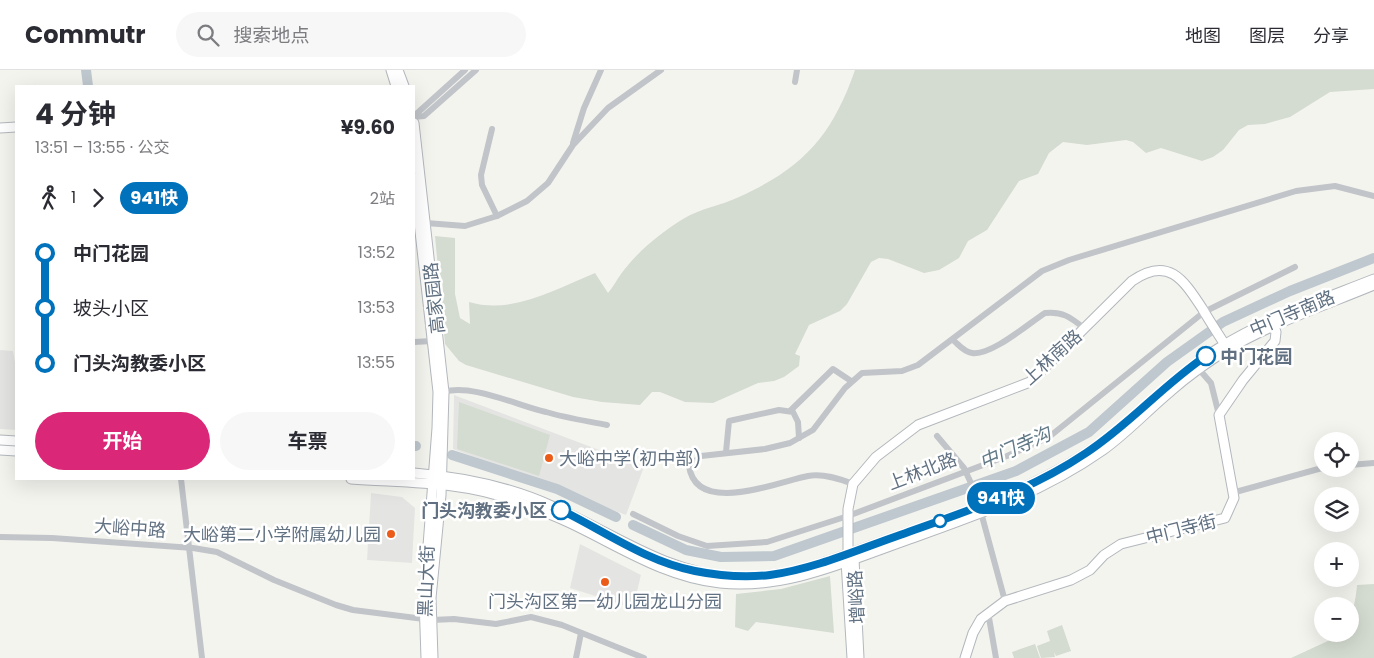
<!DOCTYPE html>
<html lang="zh">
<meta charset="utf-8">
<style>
body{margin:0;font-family:Poppins,"Noto Sans SC",sans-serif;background:#f7f7f7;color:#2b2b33;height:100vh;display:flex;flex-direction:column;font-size:19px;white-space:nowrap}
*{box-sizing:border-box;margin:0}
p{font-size:16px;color:#7c7c81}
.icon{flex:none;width:28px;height:28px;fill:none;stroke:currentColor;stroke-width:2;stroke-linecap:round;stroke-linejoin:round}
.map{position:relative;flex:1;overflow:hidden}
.panel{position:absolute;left:15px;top:15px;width:400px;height:395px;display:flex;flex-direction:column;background:#fff;border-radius:0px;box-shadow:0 5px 20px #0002}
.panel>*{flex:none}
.badge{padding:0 10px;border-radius:16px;font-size:18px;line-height:32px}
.tools{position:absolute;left:1314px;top:362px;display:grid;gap:10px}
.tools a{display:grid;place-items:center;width:45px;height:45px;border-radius:50%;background:#fff;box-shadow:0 5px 20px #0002;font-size:25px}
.map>.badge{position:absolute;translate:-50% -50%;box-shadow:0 0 0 2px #fff}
.legs{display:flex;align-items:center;gap:8px;height:55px;padding:0 20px;font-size:16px}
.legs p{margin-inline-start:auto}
.summary{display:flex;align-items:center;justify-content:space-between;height:85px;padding:0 20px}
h1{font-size:28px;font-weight:700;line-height:38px}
.button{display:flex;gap:10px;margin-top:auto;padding:10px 20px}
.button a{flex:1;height:58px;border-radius:30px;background:#db2777;color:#fff;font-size:20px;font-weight:700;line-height:58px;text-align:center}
.button a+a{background:#f7f7f7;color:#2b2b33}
ul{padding:0 20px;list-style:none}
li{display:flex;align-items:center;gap:18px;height:55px;font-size:19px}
li i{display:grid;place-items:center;width:8px;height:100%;margin:0 6px;background:currentColor}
li i::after{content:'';width:12px;height:12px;margin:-6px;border:4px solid;border-radius:50%;background:#fff}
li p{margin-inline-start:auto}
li:first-child i{background:linear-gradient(#0000 50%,currentColor 0)}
li:last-child i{background:linear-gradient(currentColor 50%,#0000 0)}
header{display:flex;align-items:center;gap:30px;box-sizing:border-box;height:70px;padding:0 25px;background:#fff;border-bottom:1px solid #e1e1e2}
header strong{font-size:24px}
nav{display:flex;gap:28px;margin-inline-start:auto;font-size:18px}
.search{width:350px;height:45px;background:#f7f7f7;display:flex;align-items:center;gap:12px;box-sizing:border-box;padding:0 18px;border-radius:28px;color:#7c7c81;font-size:19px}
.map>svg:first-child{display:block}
.built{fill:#e4e5e3}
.green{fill:#d4dbd0}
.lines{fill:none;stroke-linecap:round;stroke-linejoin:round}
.river{stroke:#bfc8ce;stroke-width:10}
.secondary-casing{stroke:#b3b8bd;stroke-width:11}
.street{stroke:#c1c4c8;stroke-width:6}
.secondary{stroke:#fff;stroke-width:9}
.line-1-casing{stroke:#fff;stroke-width:11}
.line-1{stroke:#0072bc;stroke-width:8}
.stop-1-dot{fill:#fff;stroke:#0072bc;stroke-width:2.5}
.poi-dot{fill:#eb5c19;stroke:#fff;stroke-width:2}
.labels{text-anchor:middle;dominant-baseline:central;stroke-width:5;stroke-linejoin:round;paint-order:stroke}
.street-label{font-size:18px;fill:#617182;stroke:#fff}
.stop-label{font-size:18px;font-weight:bold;fill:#617182;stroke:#fff;text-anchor:start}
.poi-label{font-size:18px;fill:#617182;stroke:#fff;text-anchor:start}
.water-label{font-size:19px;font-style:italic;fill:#627a87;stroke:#fff}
</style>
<header>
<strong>Commutr</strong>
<div class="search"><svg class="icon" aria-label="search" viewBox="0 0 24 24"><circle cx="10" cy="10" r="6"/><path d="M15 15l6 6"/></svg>搜索地点</div>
<nav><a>地图</a><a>图层</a><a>分享</a></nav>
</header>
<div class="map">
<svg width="1374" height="588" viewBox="0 0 1374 588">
<rect width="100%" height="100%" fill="#f4f4ef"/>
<g class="built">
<path d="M 0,280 L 13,281 L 16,298 L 16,360 L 0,359 Z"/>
<path d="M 454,325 L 644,397 L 626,445 L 453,379 Z"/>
<path d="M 371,423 L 402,427 L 415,438 L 412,493 L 367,490 Z"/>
<path d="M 580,474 L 641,505 L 633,538 L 570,518 Z"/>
</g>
<g class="green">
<path d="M 855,0 L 1374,0 L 1374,19 L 1330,22 L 1290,47 L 1265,54 L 1248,55 L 1239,60 L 1223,80 L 1213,87 L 1202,91 L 1161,78 L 1146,83 L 1133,72 L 1126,70 L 1087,75 L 1063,72 L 1049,83 L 1038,104 L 1019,111 L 987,160 L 968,171 L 959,188 L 939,200 L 924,203 L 888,189 L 879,188 L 871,192 L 847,234 L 840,241 L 809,255 L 795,284 L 800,286 L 799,296 L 784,307 L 774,311 L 758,313 L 713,333 L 685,332 L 660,322 L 652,322 L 640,335 L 602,332 L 573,327 L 466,295 L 459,291 L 445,274 L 435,166 L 455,168 L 455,224 L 460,248 L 470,254 L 469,232 C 512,245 556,219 595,203 L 608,223 C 613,217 616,211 621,204 C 637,182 659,164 683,149 C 701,138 720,136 739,127 C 803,98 832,66 855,0 Z"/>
<path d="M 459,332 L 550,365 L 539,406 L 457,379 Z"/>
<path d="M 830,506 L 834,563 L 756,552 L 748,561 L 735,557 L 736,524 L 781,519 Z"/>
<path d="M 1374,514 L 1374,588 L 1291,588 L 1343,564 L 1350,564 C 1350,547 1356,532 1357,515 Z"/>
<path d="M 1062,555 L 1071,581 L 1056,586 L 1054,582 L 1055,587 L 1041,588 L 1037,576 L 1050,571 L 1047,561 Z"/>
<path d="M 1035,574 L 1040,588 L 1014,588 L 1012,582 Z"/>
</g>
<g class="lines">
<g class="river">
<path d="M 86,0 L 88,16"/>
<path d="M 414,376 L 416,376"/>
<path d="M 452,385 L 557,419 L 616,447"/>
<path d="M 633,455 L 686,480 L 721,487 L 774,486 L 1016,401 L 1089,362 L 1167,292 L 1223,252 L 1290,221 L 1374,188"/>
</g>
<defs>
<g id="secondary">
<path d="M 391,0 L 396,16"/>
<path d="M 398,0 L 404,16"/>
<path d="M 414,53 L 444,322 L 441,425 L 431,528 L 433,588"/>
<path d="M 0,58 L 16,57"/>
<path d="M 414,108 L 438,322 L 437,358 L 424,528 L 426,588"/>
<path d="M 0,370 L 16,371"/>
<path d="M 0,380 L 16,381"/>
<path d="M 414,403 C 462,407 508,416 552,436 C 613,463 665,503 734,507 C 788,510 842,486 892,468 C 966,442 1040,418 1104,371 C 1144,342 1176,304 1219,278 C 1267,248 1321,230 1374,209"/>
<path d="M 351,409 C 405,413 461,411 512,430 C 532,437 551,444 570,453 C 619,476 664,507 720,513 C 784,520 845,492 904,471 C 974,446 1042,423 1103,380 C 1127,363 1148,340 1171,321 C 1189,305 1209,291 1230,278 C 1275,252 1326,235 1374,215"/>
<path d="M 850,485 L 854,489 L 859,588"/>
<path d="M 852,588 L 846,491 L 848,483 L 848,439 L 853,414 L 876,387 L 918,355 L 1030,312 L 1132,211 C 1168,186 1183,209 1202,238 C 1210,252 1219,265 1227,278"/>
<path d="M 965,588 L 973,563 L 981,549 L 1005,531 L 1071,510 L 1090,500 L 1104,485 L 1121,474 L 1225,448 L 1234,428 L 1219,345 L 1243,310 L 1275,271 L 1276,262 L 1272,252"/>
</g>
</defs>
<use href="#secondary" class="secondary-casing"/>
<g class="street">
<path d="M 795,12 L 797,0"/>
<path d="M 414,46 L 465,0"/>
<path d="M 414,47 L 424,46 L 476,0"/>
<path d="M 492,59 L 481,105 L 482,115 L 497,146"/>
<path d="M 573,73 L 584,38 L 601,0"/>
<path d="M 426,153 L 465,156 L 497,146 L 527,131 L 548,113 L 573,75 L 608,38 L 661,0"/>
<path d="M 953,270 C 959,275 964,282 972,283 C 991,286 1028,254 1045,243 C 1062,241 1070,247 1084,258"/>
<path d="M 414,272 L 432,271"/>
<path d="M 1197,297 L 1211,313 L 1219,345"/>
<path d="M 444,322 C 470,313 519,336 546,342 C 566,348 587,351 607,355"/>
<path d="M 791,340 L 833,299 L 851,311"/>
<path d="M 937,366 L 964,398 L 976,424 L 1005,531"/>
<path d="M 726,382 L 729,351 L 779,340 L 793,342 L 798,352 L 799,368"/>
<path d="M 1350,395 L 1374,393"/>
<path d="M 181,409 L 202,588"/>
<path d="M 853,414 C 840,409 823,403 808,406 C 780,411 696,447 689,396 L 701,386 L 765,379 L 790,373 L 813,360 L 845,318 L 862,303 L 902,301 L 918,295 L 1042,201 L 1069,190 L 1296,121 L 1335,116 L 1374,126"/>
<path d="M 1232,423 L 1322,398"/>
<path d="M 633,444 L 678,466 L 707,476 L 767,472 L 848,446 L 1007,386 L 1049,367 L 1204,242 L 1295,197"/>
<path d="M 0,467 L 52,468 L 193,478 L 217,482 L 274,510 L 336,535 L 353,540 L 424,549"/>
<path d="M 988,542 L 996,588"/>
<path d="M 432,550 L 454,549 L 496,554 L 531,547 L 562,555 L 644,588"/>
<path d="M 576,588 L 581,563"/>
</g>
<use href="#secondary" class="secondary"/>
</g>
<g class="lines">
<defs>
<path id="line-1" d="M 561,440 C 604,461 647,492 695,501 C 720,506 744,508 770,505 C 814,499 857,480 900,465 C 964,442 1028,422 1086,383 C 1129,355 1163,315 1206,286"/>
</defs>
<use href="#line-1" class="line-1-casing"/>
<use href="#line-1" class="line-1"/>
</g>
<g class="stop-1-dot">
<circle cx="1206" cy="286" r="9"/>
<circle cx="561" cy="440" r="9"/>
<circle cx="940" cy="451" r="6"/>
</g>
<g class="poi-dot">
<circle cx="549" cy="388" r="5"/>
<circle cx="391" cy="464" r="5"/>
<circle cx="605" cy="512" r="5"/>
</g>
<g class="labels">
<g class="street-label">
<text transform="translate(434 228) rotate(-96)">高家园路</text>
<text transform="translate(1292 243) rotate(-23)">中门寺南路</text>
<text transform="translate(1052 287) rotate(-42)">上林南路</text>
<text transform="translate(922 401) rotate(-21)">上林北路</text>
<text transform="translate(130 458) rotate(4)">大峪中路</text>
<text transform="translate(1181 459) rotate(-14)">中门寺街</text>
<text transform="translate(426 511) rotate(-88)">黑山大街</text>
<text transform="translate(856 527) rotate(-93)">增峪路</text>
</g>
<g class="stop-label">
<text x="1220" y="286">中门花园</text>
<text x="547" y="440" text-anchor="end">门头沟教委小区</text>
</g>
<g class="poi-label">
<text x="559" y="388">大峪中学(初中部)</text>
<text x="381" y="464" text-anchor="end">大峪第二小学附属幼儿园</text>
<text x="605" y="531" text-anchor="middle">门头沟区第一幼儿园龙山分园</text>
</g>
<g class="water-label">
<text transform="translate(1015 378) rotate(-24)">中门寺沟</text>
</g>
</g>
</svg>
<div class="tools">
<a><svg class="icon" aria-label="locate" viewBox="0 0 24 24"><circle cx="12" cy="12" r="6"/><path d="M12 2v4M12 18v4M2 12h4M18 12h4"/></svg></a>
<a><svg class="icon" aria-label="layers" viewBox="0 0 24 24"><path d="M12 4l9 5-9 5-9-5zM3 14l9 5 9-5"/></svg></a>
<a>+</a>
<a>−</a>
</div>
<b class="badge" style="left:1001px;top:428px;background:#0072bc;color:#fff">941快</b>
<section class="panel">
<div class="summary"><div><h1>4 分钟</h1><p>13:51 – 13:55 · 公交</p></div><b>¥9.60</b></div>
<div class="legs"><svg class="icon" aria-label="walk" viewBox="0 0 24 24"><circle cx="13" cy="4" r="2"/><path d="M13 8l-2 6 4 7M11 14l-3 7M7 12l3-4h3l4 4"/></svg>1<svg class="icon" aria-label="forward" viewBox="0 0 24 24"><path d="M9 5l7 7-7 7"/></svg><b class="badge" style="background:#0072bc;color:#fff">941快</b><p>2站</p></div>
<ul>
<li><i style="color:#0072bc"></i><b>中门花园</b><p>13:52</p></li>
<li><i style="color:#0072bc"></i><span>坡头小区</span><p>13:53</p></li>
<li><i style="color:#0072bc"></i><b>门头沟教委小区</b><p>13:55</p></li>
</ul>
<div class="button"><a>开始</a><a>车票</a></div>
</section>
</div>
